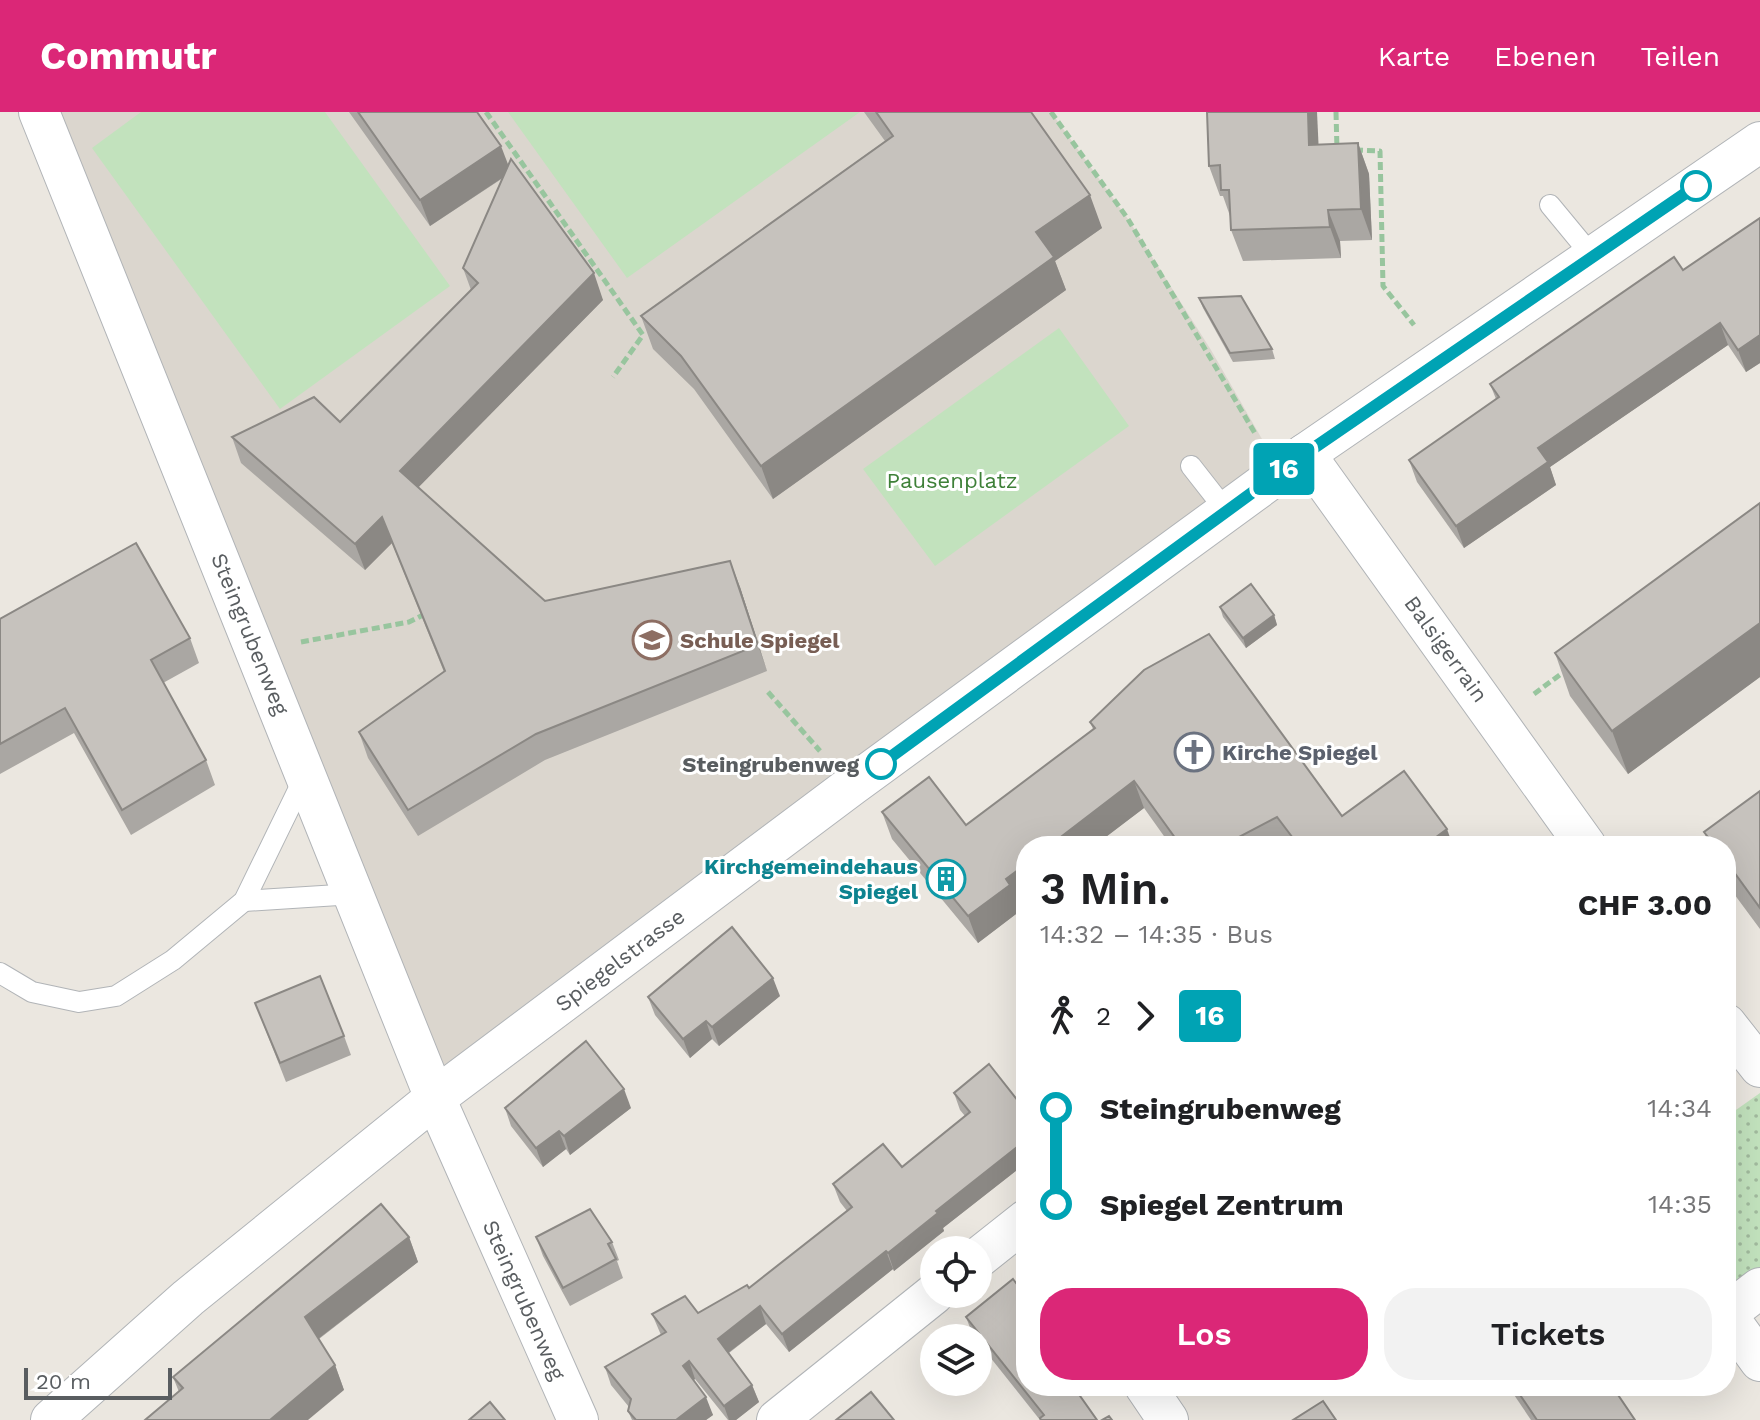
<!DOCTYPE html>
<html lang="de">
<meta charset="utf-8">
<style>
body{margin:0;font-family:"Work Sans",sans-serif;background:#f2f2f2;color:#202124;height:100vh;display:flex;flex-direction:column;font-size:30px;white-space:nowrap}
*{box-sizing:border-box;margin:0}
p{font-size:26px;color:#757577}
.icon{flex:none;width:44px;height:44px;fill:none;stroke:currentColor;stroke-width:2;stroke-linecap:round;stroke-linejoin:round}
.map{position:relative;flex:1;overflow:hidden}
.sheet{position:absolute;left:1016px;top:724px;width:720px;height:560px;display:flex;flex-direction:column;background:#fff;border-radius:32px;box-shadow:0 8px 32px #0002}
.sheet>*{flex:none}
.badge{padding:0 16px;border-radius:6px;font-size:28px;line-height:52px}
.controls{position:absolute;left:920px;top:1124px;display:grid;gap:16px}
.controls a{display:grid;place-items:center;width:72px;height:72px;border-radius:50%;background:#fff;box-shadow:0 8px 32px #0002;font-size:40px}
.scale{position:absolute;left:24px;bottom:20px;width:148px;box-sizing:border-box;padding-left:8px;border:4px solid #595d60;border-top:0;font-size:22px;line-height:28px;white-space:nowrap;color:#595d60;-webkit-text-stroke:6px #fff;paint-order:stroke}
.map>.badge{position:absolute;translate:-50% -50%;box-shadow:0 0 0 4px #fff}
.legs{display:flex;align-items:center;gap:12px;height:88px;padding:0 24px;font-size:26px}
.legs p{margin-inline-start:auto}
.headline{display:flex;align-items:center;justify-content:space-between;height:136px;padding:0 24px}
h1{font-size:44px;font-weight:600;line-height:60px}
.cta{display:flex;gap:16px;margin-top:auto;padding:16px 24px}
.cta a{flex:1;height:92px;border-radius:32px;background:#db2777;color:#fff;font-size:32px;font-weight:600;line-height:92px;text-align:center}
.cta a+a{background:#f2f2f2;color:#202124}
ul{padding:0 24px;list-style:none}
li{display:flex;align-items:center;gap:28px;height:96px;font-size:30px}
li i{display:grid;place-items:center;width:12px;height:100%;margin:0 10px;background:currentColor}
li i::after{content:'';width:20px;height:20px;margin:-10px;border:6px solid;border-radius:50%;background:#fff}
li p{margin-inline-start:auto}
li:first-child i{background:linear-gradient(#0000 50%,currentColor 0)}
li:last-child i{background:linear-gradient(currentColor 50%,#0000 0)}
header{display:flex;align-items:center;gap:48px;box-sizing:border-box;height:112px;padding:0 40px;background:#db2777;color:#fff}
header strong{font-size:38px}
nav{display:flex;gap:44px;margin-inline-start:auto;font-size:28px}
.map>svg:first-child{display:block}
.education{fill:#dbd6ce}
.grass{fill:url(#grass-dots)}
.park{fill:#c2e2bd}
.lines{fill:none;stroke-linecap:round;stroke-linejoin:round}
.service-casing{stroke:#b1b4b7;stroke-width:22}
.minor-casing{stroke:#b1b4b7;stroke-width:42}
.path{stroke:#98c59e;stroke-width:5;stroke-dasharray:8 4;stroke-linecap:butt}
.service{stroke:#fff;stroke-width:20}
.minor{stroke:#fff;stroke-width:40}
.wall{fill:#aaa7a3}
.shaded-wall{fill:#8b8884}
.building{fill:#c6c2bd;stroke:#8b8884;stroke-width:2}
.line-1-casing{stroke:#fff;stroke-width:18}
.line-1{stroke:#00a3b4;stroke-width:12}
.stop-1-dot{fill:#fff;stroke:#00a3b4;stroke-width:4}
.labels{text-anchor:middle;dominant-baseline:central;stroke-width:6;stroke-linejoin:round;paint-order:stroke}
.park-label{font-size:22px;fill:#3e8038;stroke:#fff}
.street-label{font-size:22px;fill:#595d60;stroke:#fff}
.education-label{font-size:22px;font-weight:bold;fill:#785e54;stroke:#fff;text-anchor:start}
.worship-label{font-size:22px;font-weight:bold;fill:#5b616d;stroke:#fff;text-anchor:start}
.stop-label{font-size:22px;font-weight:bold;fill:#595d60;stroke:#fff;text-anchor:end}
.culture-label{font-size:22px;font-weight:bold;fill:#0d838f;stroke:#fff;text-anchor:end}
</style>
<header>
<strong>Commutr</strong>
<nav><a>Karte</a><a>Ebenen</a><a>Teilen</a></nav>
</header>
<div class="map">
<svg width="1760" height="1308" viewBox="0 0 1760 1308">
<defs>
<pattern id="grass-dots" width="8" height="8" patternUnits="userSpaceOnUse" patternTransform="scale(2)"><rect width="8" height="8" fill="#c2e2bd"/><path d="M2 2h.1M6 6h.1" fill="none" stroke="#a1ba9d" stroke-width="1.8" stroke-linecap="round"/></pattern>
</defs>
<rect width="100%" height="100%" fill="#ebe7e0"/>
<path class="education" d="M 38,0 L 1051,0 L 1128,107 L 1211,238 L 1282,362 L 435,986 Z"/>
<path class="grass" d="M 1760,981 L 1760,1176 L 1726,1201 L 1726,1005 Z"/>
<g class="park">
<path d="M 141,0 L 325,0 L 450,174 L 280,297 L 92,36 Z"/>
<path d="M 508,0 L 860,0 L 627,166 Z"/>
<path d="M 1059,216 L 1129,314 L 935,454 L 863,357 Z"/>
</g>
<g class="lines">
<defs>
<g id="service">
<path d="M 1550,93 L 1593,145"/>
<path d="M 1191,354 L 1227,400"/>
<path d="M 244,789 L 354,782"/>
<path d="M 0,861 L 32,880 L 79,890 L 116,884 L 173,848 L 244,789 L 304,666"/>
</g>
<g id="minor">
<path d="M 39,0 L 435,986 L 578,1308"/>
<path d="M 1305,342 L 1586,734"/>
<path d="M 1726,912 L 1760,955"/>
<path d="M 978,1146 L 1026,1108"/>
<path d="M 1760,1176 L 1726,1202 L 1760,1249"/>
<path d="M 1145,1274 L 1168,1308"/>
<path d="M 51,1308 L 188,1186 L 435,986 L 851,674 L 1305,342 L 1760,30"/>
<path d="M 777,1308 L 934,1182"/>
</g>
</defs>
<use href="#service" class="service-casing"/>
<use href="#minor" class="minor-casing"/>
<g class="path">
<path d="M 486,0 L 643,223 L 613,265"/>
<path d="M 1051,0 L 1128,107 L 1256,323"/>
<path d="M 1336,0 L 1337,38"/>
<path d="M 1355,38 L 1380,39 L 1383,174 L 1414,213"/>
<path d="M 301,530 L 409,510 L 427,501"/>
<path d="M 768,580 L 820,639"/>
<path d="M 1534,582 L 1565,559"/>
</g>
<use href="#service" class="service"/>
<use href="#minor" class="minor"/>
</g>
<g class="wall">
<path d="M 349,0 L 477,0 L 508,53 L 603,188 L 418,375 L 545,489 L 740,475 L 767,559 L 545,648 L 418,724 L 368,646 L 359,620 L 444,560 L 392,431 L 365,458 L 241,351 L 232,325 L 340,310 L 471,178 L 463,156 L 503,66 L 430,114 Z"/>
<path d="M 864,0 L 1031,0 L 1102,116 L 1055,149 L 1066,178 L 773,387 L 694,277 L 653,237 L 641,204 L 885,29 Z"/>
<path d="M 1358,31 L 1369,62 L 1372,128 L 1340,129 L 1341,146 L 1243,149 L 1231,118 L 1230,104 L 1223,84 L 1220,84 L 1209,54 L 1319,33 Z"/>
<path d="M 1760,106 L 1760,251 L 1746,260 L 1728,233 L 1550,355 L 1556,373 L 1464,436 L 1417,370 L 1409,348 L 1496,287 L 1490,272 L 1683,158 Z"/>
<path d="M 1199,186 L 1272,237 L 1275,247 L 1233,250 L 1203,196 Z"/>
<path d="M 1760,391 L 1760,565 L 1628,662 L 1570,584 L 1555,541 Z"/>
<path d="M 1220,495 L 1274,503 L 1277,513 L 1246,536 L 1223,505 Z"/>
<path d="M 0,507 L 190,526 L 199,551 L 163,571 L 206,648 L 215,673 L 131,723 L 74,621 L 0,662 Z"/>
<path d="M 1090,610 L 1342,704 L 1453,734 L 1289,734 L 1287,731 L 1282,734 L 1171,734 L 1144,696 L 1017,792 L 1020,799 L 978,831 L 892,727 L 882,700 L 966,713 L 1093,617 Z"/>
<path d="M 1760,679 L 1760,817 L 1726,771 L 1726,734 L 1710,734 L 1704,720 Z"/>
<path d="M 780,884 L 719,934 L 712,927 L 690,946 L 655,903 L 648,885 Z"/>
<path d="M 255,891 L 344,924 L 351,943 L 286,970 Z"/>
<path d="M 954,981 L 1026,999 L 1026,1051 L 943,1116 L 944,1119 L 894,1159 L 893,1157 L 789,1240 L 766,1212 L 729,1241 L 752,1273 L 759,1290 L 736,1308 L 728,1308 L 695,1267 L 693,1268 L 713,1303 L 706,1308 L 632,1308 L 628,1299 L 629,1295 L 611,1273 L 605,1255 L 661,1223 L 652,1202 L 698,1201 L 749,1176 L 847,1099 L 840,1090 L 833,1072 L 902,1055 L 965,1004 L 960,998 Z"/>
<path d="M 505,996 L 631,996 L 570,1043 L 566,1037 L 543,1055 L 511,1014 Z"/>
<path d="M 409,1125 L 418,1150 L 319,1227 L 335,1253 L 344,1278 L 179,1280 L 173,1265 Z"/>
<path d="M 536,1125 L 612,1130 L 619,1148 L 617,1149 L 623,1166 L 570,1194 L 543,1144 Z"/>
<path d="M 966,1205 L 1026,1274 L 1097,1308 L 1040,1308 L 978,1230 L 978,1226 L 975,1226 L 973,1224 Z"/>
<path d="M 1508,1274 L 1612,1274 L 1635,1308 L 1531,1308 Z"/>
</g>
<g class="shaded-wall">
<path d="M 1308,0 L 1317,0 L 1320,64 L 1309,33 Z"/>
<path d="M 1358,31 L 1369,62 L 1372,128 L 1361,97 Z"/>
<path d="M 501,34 L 511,60 L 430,114 L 420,88 Z"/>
<path d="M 1090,83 L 1102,116 L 1055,149 L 1066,178 L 773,387 L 761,354 L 1036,120 Z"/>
<path d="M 1328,98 L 1340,129 L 1341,146 L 1330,115 Z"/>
<path d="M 594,161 L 603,188 L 409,385 L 400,359 Z"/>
<path d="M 1720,211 L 1728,233 L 1550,355 L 1556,373 L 1464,436 L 1456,414 L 1538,336 Z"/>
<path d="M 1760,223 L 1760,251 L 1746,260 L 1738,238 Z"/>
<path d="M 382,405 L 392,431 L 365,458 L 355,432 Z"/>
<path d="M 730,449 L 740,475 L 767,559 L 758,533 Z"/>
<path d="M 1274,503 L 1277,513 L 1246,536 L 1243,526 Z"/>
<path d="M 1760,511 L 1760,565 L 1628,662 L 1612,619 Z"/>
<path d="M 1134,669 L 1144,696 L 1094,734 L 1049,734 Z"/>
<path d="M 1447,717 L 1453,734 L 1424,734 Z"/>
<path d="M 1026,752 L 1026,786 L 1017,792 L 1020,799 L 978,831 L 968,804 L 1006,767 Z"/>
<path d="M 773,866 L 780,884 L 719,934 L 712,915 Z"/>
<path d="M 706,909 L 712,927 L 690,946 L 683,927 Z"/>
<path d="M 624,977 L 631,996 L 570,1043 L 564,1024 Z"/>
<path d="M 559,1019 L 566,1037 L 543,1055 L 536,1036 Z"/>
<path d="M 1026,1028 L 1026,1051 L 943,1116 L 944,1119 L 894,1159 L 888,1141 L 936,1099 Z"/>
<path d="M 409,1125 L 418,1150 L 314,1230 L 305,1205 Z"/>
<path d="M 886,1139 L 893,1157 L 789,1240 L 782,1222 Z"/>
<path d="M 760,1194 L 766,1212 L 724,1244 L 718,1227 Z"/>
<path d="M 689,1249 L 695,1267 L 689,1272 L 683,1254 Z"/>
<path d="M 335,1253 L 344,1278 L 308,1308 L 270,1308 Z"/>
<path d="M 752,1273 L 759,1290 L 736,1308 L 729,1308 L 724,1294 Z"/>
<path d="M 1202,1274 L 1221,1274 L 1206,1284 Z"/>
<path d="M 706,1285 L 713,1303 L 706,1308 L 676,1308 Z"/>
</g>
<g class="building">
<path d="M 358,0 L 477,0 L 501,34 L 420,88 Z"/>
<path d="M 876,0 L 1031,0 L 1090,83 L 1036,120 L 1054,145 L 761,354 L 681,244 L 641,204 L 893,24 Z"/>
<path d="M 1207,0 L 1308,0 L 1309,33 L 1358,31 L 1361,97 L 1328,98 L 1330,115 L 1231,118 L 1229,78 L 1221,78 L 1220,53 L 1209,54 Z"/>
<path d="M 511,47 L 594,161 L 400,359 L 545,489 L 730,449 L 758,533 L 536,622 L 408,698 L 359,620 L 445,559 L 382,405 L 355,432 L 232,325 L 314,285 L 340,310 L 478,171 L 463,156 Z"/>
<path d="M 1760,106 L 1760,223 L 1738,238 L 1720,211 L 1538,336 L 1548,350 L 1456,414 L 1409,348 L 1499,285 L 1490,272 L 1674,145 L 1683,158 Z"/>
<path d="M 1241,184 L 1272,237 L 1230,241 L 1199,186 Z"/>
<path d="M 1760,391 L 1760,511 L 1612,619 L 1555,541 Z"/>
<path d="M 136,431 L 190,526 L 151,548 L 206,648 L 122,698 L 65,596 L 0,632 L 0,507 Z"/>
<path d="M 1251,472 L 1274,503 L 1243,526 L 1220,495 Z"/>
<path d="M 1209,522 L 1342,704 L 1404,659 L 1447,717 L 1424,734 L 1299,734 L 1277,705 L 1222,734 L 1181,734 L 1134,669 L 1049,734 L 1026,734 L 1026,752 L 1006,767 L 1010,773 L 968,804 L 882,700 L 929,665 L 966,713 L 1095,616 L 1090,610 L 1144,558 Z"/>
<path d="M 1760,679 L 1760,796 L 1726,749 L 1726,734 L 1715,734 L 1704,720 Z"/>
<path d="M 732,815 L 773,866 L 712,915 L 706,909 L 683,927 L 648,885 Z"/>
<path d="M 320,864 L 344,924 L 280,951 L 255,891 Z"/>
<path d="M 586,929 L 624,977 L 564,1024 L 559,1019 L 536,1036 L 505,996 Z"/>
<path d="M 989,952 L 1026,999 L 1026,1028 L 936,1099 L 938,1101 L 888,1141 L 886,1139 L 782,1222 L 760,1194 L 718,1227 L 752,1273 L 724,1294 L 689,1249 L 683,1254 L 706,1285 L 676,1308 L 636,1308 L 628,1299 L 631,1287 L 605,1255 L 666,1220 L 652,1202 L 685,1184 L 698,1201 L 747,1173 L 749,1176 L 852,1095 L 833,1072 L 883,1032 L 902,1055 L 970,1000 L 954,981 Z"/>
<path d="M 381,1092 L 409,1125 L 305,1205 L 335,1253 L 270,1308 L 145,1308 L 183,1276 L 173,1265 Z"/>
<path d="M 590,1097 L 612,1130 L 608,1132 L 616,1147 L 563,1176 L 536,1125 Z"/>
<path d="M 1013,1167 L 1026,1184 L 1026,1274 L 1073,1274 L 1097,1308 L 1041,1308 L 1040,1306 L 1044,1303 L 966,1205 Z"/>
<path d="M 1514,1274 L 1612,1274 L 1635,1308 L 1537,1308 Z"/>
<path d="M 871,1280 L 894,1308 L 836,1308 Z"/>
<path d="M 1323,1289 L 1336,1308 L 1293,1308 Z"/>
<path d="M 490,1290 L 505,1308 L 469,1308 Z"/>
<path d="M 1109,1304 L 1112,1308 L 1102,1308 Z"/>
</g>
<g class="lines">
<defs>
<path id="line-1" d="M 881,652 L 1305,342 L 1696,74"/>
</defs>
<use href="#line-1" class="line-1-casing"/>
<use href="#line-1" class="line-1"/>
</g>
<defs>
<symbol id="school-ring" viewBox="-11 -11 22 22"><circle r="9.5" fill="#fff" stroke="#8d6e63" stroke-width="1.5"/><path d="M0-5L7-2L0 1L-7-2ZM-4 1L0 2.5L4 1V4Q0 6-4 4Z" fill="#8d6e63"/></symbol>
<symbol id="church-ring" viewBox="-11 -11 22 22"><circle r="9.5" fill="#fff" stroke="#6b7280" stroke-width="1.5"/><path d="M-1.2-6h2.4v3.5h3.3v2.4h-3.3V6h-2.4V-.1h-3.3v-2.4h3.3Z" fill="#6b7280"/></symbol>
<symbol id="building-ring" viewBox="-11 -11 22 22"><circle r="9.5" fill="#fff" stroke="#0f9aa8" stroke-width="1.5"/><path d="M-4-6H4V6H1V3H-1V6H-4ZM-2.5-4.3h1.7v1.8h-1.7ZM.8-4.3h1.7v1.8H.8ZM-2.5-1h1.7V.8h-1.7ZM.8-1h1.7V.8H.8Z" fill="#0f9aa8"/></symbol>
</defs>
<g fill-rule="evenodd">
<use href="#school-ring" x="630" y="506" width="44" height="44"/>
<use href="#church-ring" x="1172" y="618" width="44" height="44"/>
<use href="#building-ring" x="924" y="745" width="44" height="44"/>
</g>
<g class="stop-1-dot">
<circle cx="1696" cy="74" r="14"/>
<circle cx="881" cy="652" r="14"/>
</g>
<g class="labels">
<g class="park-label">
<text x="952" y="368">Pausenplatz</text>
</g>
<g class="street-label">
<text transform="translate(250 522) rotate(68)">Steingrubenweg</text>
<text transform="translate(1446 537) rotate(54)">Balsigerrain</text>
<text transform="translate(620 848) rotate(-37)">Spiegelstrasse</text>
<text transform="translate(524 1188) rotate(66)">Steingrubenweg</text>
</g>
<g class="education-label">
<text x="680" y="528">Schule Spiegel</text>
</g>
<g class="worship-label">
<text x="1222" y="640">Kirche Spiegel</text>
</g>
<g class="stop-label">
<text x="859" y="652">Steingrubenweg</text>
</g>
<g class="culture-label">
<text x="918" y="754">Kirchgemeindehaus<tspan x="918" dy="25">Spiegel</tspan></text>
</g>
</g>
</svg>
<div class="controls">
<a><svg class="icon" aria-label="locate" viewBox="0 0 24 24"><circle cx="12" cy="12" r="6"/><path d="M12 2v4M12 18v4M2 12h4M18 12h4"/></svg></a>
<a><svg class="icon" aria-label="layers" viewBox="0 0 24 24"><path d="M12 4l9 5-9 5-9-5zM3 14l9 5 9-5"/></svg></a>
</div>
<div class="scale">20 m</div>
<b class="badge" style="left:1284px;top:357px;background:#00a3b4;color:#fff">16</b>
<section class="sheet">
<div class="headline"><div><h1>3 Min.</h1><p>14:32 – 14:35 · Bus</p></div><b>CHF 3.00</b></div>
<div class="legs"><svg class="icon" aria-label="walk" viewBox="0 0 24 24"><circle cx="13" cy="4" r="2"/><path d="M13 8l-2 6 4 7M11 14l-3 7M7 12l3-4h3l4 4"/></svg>2<svg class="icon" aria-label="forward" viewBox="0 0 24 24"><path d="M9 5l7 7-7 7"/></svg><b class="badge" style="background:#00a3b4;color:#fff">16</b></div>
<ul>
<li><i style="color:#00a3b4"></i><b>Steingrubenweg</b><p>14:34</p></li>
<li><i style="color:#00a3b4"></i><b>Spiegel Zentrum</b><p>14:35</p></li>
</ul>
<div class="cta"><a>Los</a><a>Tickets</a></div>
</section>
</div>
